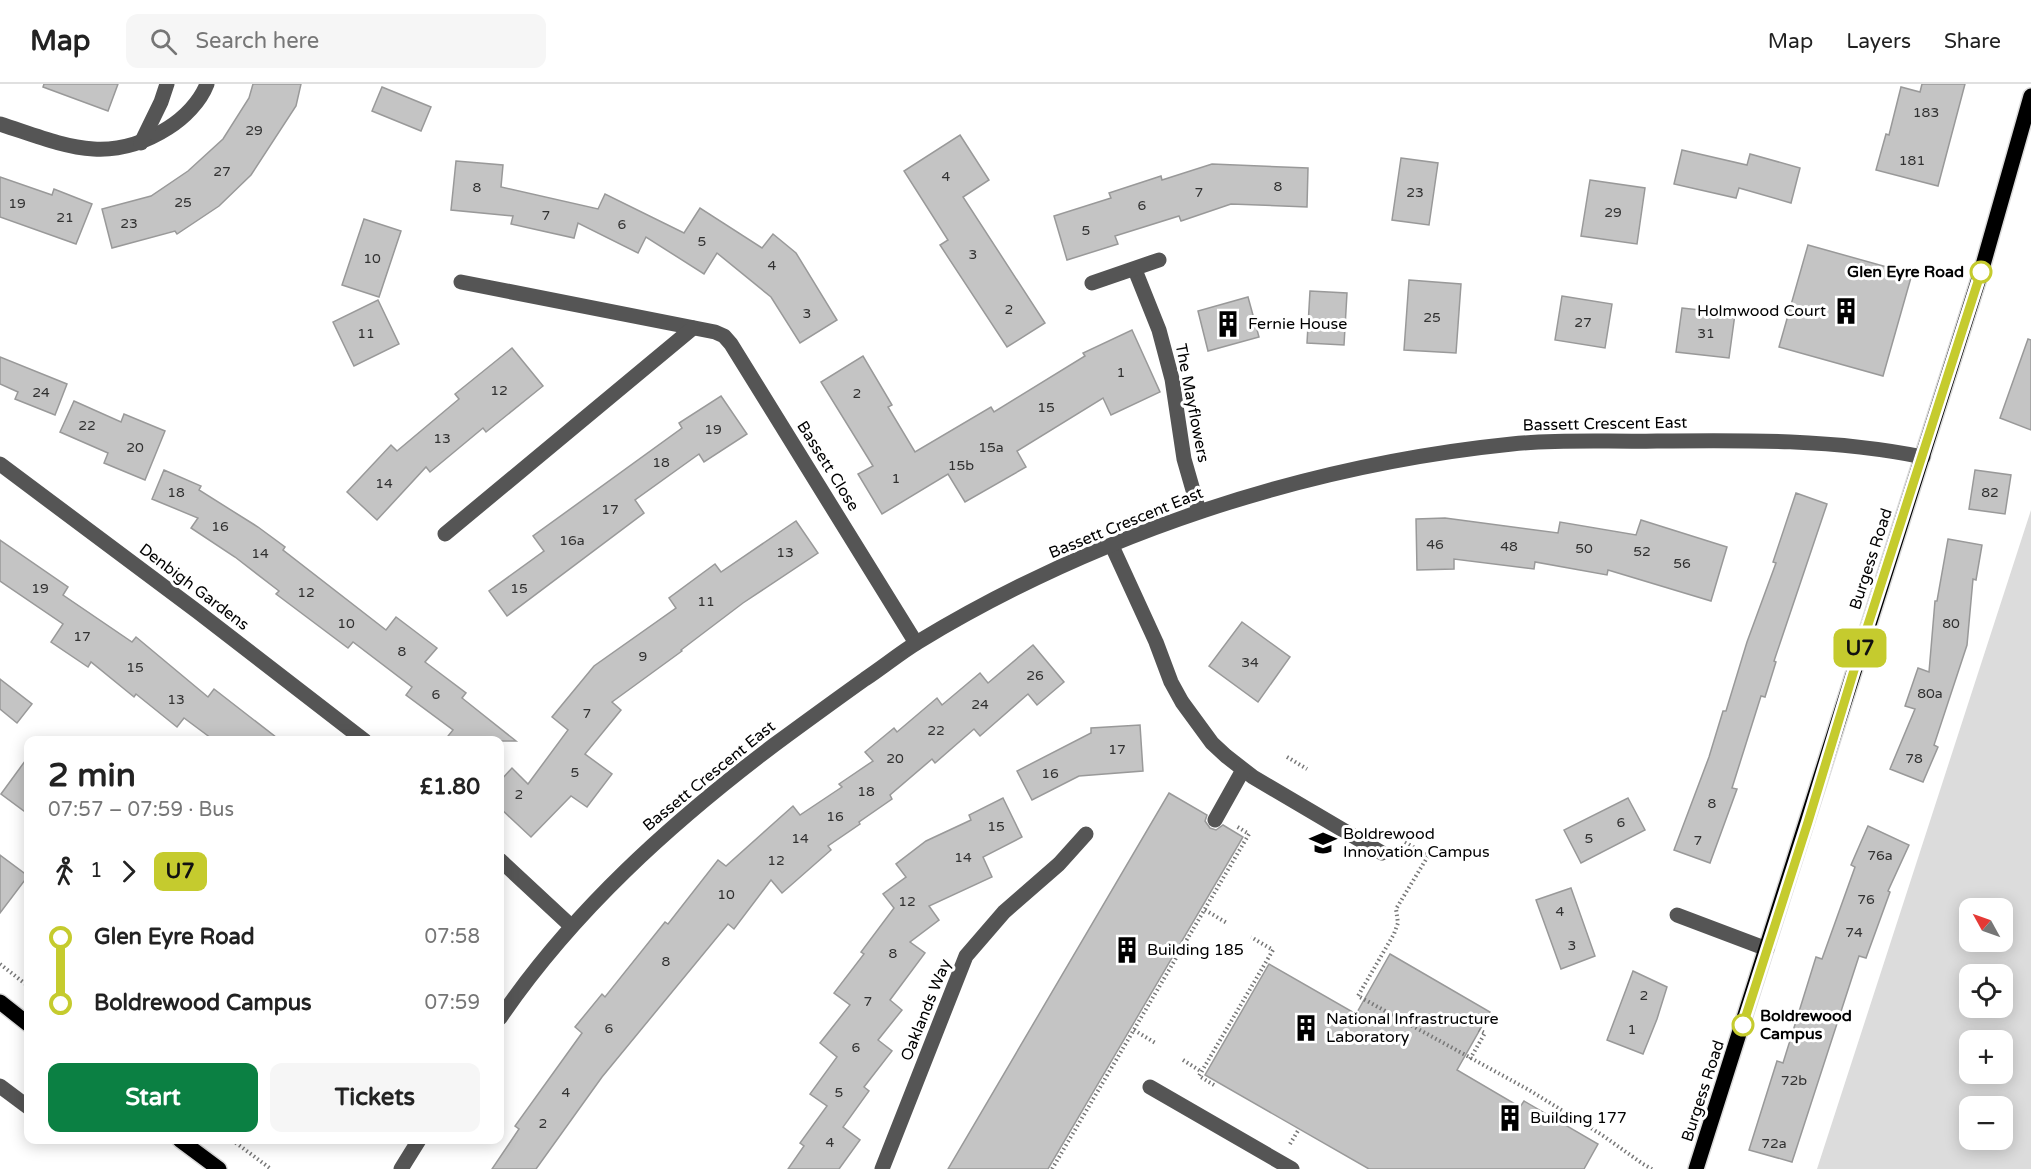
<!DOCTYPE html>
<meta charset="utf-8">
<style>
body{margin:0;font-family:"Varela Round",sans-serif;background:#f6f6f6;color:#222;height:100vh;display:flex;flex-direction:column;font-size:22px;white-space:nowrap}
*{box-sizing:border-box;margin:0}
p{font-size:20px;color:#767676}
.icon{flex:none;width:33px;height:33px;fill:none;stroke:currentColor;stroke-width:2;stroke-linecap:round;stroke-linejoin:round}
.map{position:relative;flex:1;overflow:hidden}
.sheet{position:absolute;left:24px;top:652px;width:480px;height:408px;display:flex;flex-direction:column;background:#fff;border-radius:12px;box-shadow:0 3px 15px #0003}
.sheet>*{flex:none}
.badge{padding:0 12px;border-radius:9px;font-size:21px;line-height:39px}
.needle{width:39px;rotate:310deg}
.buttons{position:absolute;left:1959px;top:814px;display:grid;gap:12px}
.buttons a{display:grid;place-items:center;width:54px;height:54px;border-radius:12px;background:#fff;box-shadow:0 3px 15px #0003;font-size:30px}
.map>.badge{position:absolute;translate:-50% -50%;box-shadow:0 0 0 3px #fff}
.legs{display:flex;align-items:center;gap:9px;height:66px;padding:0 24px;font-size:20px}
.legs p{margin-inline-start:auto}
.overview{display:flex;align-items:center;justify-content:space-between;height:102px;padding:0 24px}
h1{font-size:33px;font-weight:800;line-height:45px}
.primary-button{display:flex;gap:12px;margin-top:auto;padding:12px 24px}
.primary-button a{flex:1;height:69px;border-radius:12px;background:#0b8043;color:#fff;font-size:24px;font-weight:800;line-height:69px;text-align:center}
.primary-button a+a{background:#f6f6f6;color:#222}
ul{padding:0 24px;list-style:none}
li{display:flex;align-items:center;gap:21px;height:66px;font-size:22px}
li i{display:grid;place-items:center;width:9px;height:100%;margin:0 8px;background:currentColor}
li i::after{content:'';width:15px;height:15px;margin:-8px;border:4px solid;border-radius:50%;background:#fff}
li p{margin-inline-start:auto}
li:first-child i{background:linear-gradient(#0000 50%,currentColor 0)}
li:last-child i{background:linear-gradient(currentColor 50%,#0000 0)}
header{display:flex;align-items:center;gap:36px;box-sizing:border-box;height:84px;padding:0 30px;background:#fff;border-bottom:2px solid #e0e0e0}
header strong{font-size:28px}
nav{display:flex;gap:33px;margin-inline-start:auto;font-size:21px}
.search{width:420px;height:54px;background:#f6f6f6;display:flex;align-items:center;gap:15px;box-sizing:border-box;padding:0 21px;border-radius:12px;color:#767676;font-size:22px}
.map>svg:first-child{display:block}
.green{fill:#dcdcdc;fill-rule:evenodd}
.building{fill:#c4c4c4;stroke:#999;stroke-width:1.5}
.lines{fill:none;stroke-linecap:round;stroke-linejoin:round}
.major-casing{stroke:#dbdbdb;stroke-width:18}
.path{stroke:#777;stroke-width:4;stroke-dasharray:1.5 3;stroke-linecap:butt}
.minor{stroke:#555;stroke-width:15}
.major{stroke:#000;stroke-width:15}
.line-1-casing{stroke:#fff;stroke-width:14}
.line-1{stroke:#c5cb2e;stroke-width:9}
.stop-1-dot{fill:#fff;stroke:#c5cb2e;stroke-width:3}
.labels{text-anchor:middle;dominant-baseline:central;stroke-width:6;stroke-linejoin:round;paint-order:stroke}
.number-label{font-size:14px;fill:#313131}
.stop-label{font-size:16px;font-weight:bold;fill:#000;stroke:#fff;text-anchor:end}
.poi-label{font-size:16px;fill:#000;stroke:#fff;text-anchor:start}
.street-label{font-size:16px;fill:#000;stroke:#fff}
</style>
<header>
<strong>Map</strong>
<div class="search"><svg class="icon" aria-label="search" viewBox="0 0 24 24"><circle cx="10" cy="10" r="6"/><path d="M15 15l6 6"/></svg>Search here</div>
<nav><a>Map</a><a>Layers</a><a>Share</a></nav>
</header>
<div class="map">
<svg width="2031" height="1085" viewBox="0 0 2031 1085">
<rect width="100%" height="100%" fill="#fff"/>
<path class="green" d="M 2031,426 L 2031,1085 L 1817,1085 ZM 1970,825 L 2002,825 L 2002,858 L 1970,858 ZM 1970,891 L 2002,891 L 2002,924 L 1970,924 ZM 1970,957 L 2002,957 L 2002,990 L 1970,990 ZM 1970,1023 L 2002,1023 L 2002,1056 L 1970,1056 Z"/>
<g class="building">
<path d="M 44,0 L 118,0 L 108,27 L 43,3 Z"/>
<path d="M 253,0 L 301,0 L 296,22 L 251,91 L 219,122 L 177,150 L 175,147 L 112,164 L 102,125 L 151,112 L 188,87 L 223,55 L 249,14 Z"/>
<path d="M 1922,0 L 1965,0 L 1938,102 L 1876,86 L 1886,50 L 1889,51 L 1901,3 L 1920,8 Z"/>
<path d="M 382,3 L 431,23 L 421,47 L 372,27 Z"/>
<path d="M 960,51 L 989,96 L 963,113 L 1045,239 L 1007,263 L 940,161 L 948,156 L 904,87 Z"/>
<path d="M 1682,66 L 1747,81 L 1750,70 L 1800,84 L 1791,119 L 1739,104 L 1736,114 L 1674,100 Z"/>
<path d="M 1401,74 L 1438,79 L 1429,141 L 1392,136 Z"/>
<path d="M 456,77 L 503,81 L 501,103 L 598,125 L 605,110 L 684,149 L 700,124 L 762,164 L 773,150 L 796,169 L 837,236 L 800,259 L 771,213 L 717,169 L 704,190 L 646,153 L 638,169 L 578,139 L 574,154 L 511,140 L 513,132 L 451,126 Z"/>
<path d="M 1212,80 L 1308,84 L 1307,123 L 1231,120 L 1181,137 L 1179,132 L 1115,152 L 1118,160 L 1067,176 L 1054,132 L 1111,114 L 1109,109 L 1161,92 L 1162,96 Z"/>
<path d="M 0,93 L 52,111 L 54,105 L 92,120 L 76,160 L 0,133 Z"/>
<path d="M 1590,96 L 1645,104 L 1637,160 L 1581,152 Z"/>
<path d="M 364,135 L 401,147 L 379,213 L 342,201 Z"/>
<path d="M 1808,161 L 1912,190 L 1883,292 L 1779,263 Z"/>
<path d="M 1409,196 L 1461,200 L 1456,269 L 1404,266 Z"/>
<path d="M 1310,207 L 1347,209 L 1344,261 L 1307,259 Z"/>
<path d="M 1562,212 L 1612,220 L 1605,264 L 1555,256 Z"/>
<path d="M 1248,213 L 1259,253 L 1208,267 L 1198,227 Z"/>
<path d="M 378,216 L 399,260 L 354,282 L 333,238 Z"/>
<path d="M 1682,224 L 1735,230 L 1729,274 L 1676,268 Z"/>
<path d="M 1132,246 L 1160,308 L 1111,331 L 1103,314 L 1017,367 L 1026,383 L 965,418 L 948,390 L 882,430 L 858,390 L 873,382 L 821,298 L 863,272 L 892,321 L 888,323 L 915,368 L 991,323 L 994,328 L 1085,272 L 1083,269 Z"/>
<path d="M 2028,255 L 2031,256 L 2031,346 L 2000,334 Z"/>
<path d="M 512,264 L 543,302 L 486,348 L 483,344 L 430,388 L 426,383 L 377,436 L 347,408 L 391,361 L 397,367 L 459,315 L 455,310 Z"/>
<path d="M 0,273 L 67,300 L 55,331 L 15,315 L 18,308 L 0,300 Z"/>
<path d="M 721,312 L 747,350 L 704,378 L 699,370 L 635,416 L 644,429 L 507,532 L 489,507 L 544,467 L 533,452 L 682,344 L 679,339 Z"/>
<path d="M 74,317 L 121,338 L 124,330 L 165,347 L 145,396 L 104,379 L 108,369 L 60,348 Z"/>
<path d="M 164,386 L 201,402 L 199,406 L 258,443 L 285,463 L 283,466 L 386,546 L 396,533 L 437,564 L 425,578 L 466,609 L 462,614 L 516,657 L 444,657 L 453,646 L 406,611 L 412,603 L 353,558 L 348,564 L 276,510 L 279,507 L 235,473 L 191,444 L 198,434 L 152,415 Z"/>
<path d="M 1975,386 L 2011,391 L 2005,430 L 1969,425 Z"/>
<path d="M 1796,409 L 1827,420 L 1774,577 L 1776,578 L 1765,613 L 1761,612 L 1732,704 L 1737,705 L 1710,779 L 1674,766 L 1709,673 L 1723,627 L 1726,627 L 1747,558 L 1776,479 L 1773,478 Z"/>
<path d="M 1445,434 L 1558,449 L 1560,438 L 1636,451 L 1641,436 L 1727,463 L 1711,517 L 1608,486 L 1607,491 L 1535,478 L 1534,485 L 1454,475 L 1454,485 L 1417,486 L 1416,435 Z"/>
<path d="M 796,437 L 818,469 L 743,519 L 681,566 L 682,567 L 612,618 L 621,626 L 585,670 L 612,690 L 587,723 L 571,712 L 531,753 L 500,724 L 500,697 L 512,684 L 528,700 L 568,646 L 552,633 L 594,582 L 676,524 L 669,514 L 715,480 L 721,488 Z"/>
<path d="M 1948,455 L 1982,461 L 1976,496 L 1973,495 L 1967,561 L 1934,661 L 1938,663 L 1923,698 L 1890,685 L 1915,625 L 1905,622 L 1918,584 L 1929,588 L 1935,517 L 1937,517 Z"/>
<path d="M 0,456 L 68,503 L 63,511 L 132,558 L 136,553 L 208,613 L 214,605 L 281,657 L 215,657 L 184,634 L 177,643 L 136,610 L 134,613 L 91,578 L 88,583 L 51,558 L 63,540 L 0,497 Z"/>
<path d="M 1242,538 L 1290,573 L 1258,618 L 1209,582 Z"/>
<path d="M 1033,561 L 1064,598 L 1037,621 L 1028,610 L 980,652 L 974,645 L 935,679 L 932,675 L 890,711 L 892,715 L 859,738 L 860,740 L 828,762 L 831,766 L 782,809 L 771,796 L 734,845 L 728,840 L 602,993 L 536,1085 L 492,1085 L 519,1045 L 515,1042 L 582,949 L 575,943 L 602,910 L 605,913 L 665,838 L 668,840 L 718,776 L 726,782 L 793,722 L 800,731 L 842,703 L 839,700 L 873,677 L 865,668 L 894,644 L 897,648 L 937,614 L 942,621 L 980,589 L 988,599 Z"/>
<path d="M 0,595 L 32,620 L 17,639 L 0,625 Z"/>
<path d="M 1140,641 L 1143,687 L 1079,692 L 1032,716 L 1017,687 L 1091,649 L 1091,644 Z"/>
<path d="M 28,673 L 28,730 L 1,710 Z"/>
<path d="M 1169,709 L 1207,731 L 1205,737 L 1210,744 L 1216,746 L 1223,741 L 1243,753 L 1048,1085 L 948,1085 Z"/>
<path d="M 1003,714 L 1022,753 L 983,773 L 992,793 L 929,822 L 939,836 L 910,858 L 925,869 L 890,916 L 902,926 L 878,956 L 892,967 L 864,1003 L 869,1007 L 843,1043 L 860,1056 L 839,1085 L 788,1085 L 804,1062 L 800,1059 L 827,1022 L 810,1010 L 837,973 L 820,959 L 850,921 L 834,909 L 864,870 L 861,868 L 894,824 L 883,810 L 906,793 L 896,780 L 926,757 L 971,736 L 969,731 Z"/>
<path d="M 1628,714 L 1645,746 L 1581,779 L 1564,746 Z"/>
<path d="M 1868,742 L 1909,761 L 1888,807 L 1890,808 L 1866,874 L 1859,872 L 1792,1078 L 1749,1066 L 1777,977 L 1783,979 L 1816,873 L 1822,875 L 1855,783 L 1851,781 Z"/>
<path d="M 0,771 L 28,792 L 0,829 Z"/>
<path d="M 1571,804 L 1595,872 L 1561,885 L 1536,816 Z"/>
<path d="M 1390,870 L 1490,928 L 1457,986 L 1520,1023 L 1524,1017 L 1598,1060 L 1584,1085 L 1369,1085 L 1205,991 L 1269,880 L 1356,930 Z"/>
<path d="M 1633,887 L 1667,903 L 1657,935 L 1643,970 L 1607,956 Z"/>
</g>
<g class="lines">
<defs>
<g id="major">
<path d="M 0,918 L 28,940"/>
<path d="M 180,1056 L 219,1085"/>
<path d="M 1696,1085 L 1981,188 L 2031,12"/>
</g>
</defs>
<use href="#major" class="major-casing"/>
<g class="path">
<path d="M 1287,673 L 1307,685"/>
<path d="M 1405,758 L 1428,772 L 1396,825 L 1398,839 L 1394,850 L 1358,912 L 1529,1006 L 1602,1051 L 1643,1080 L 1652,1085"/>
<path d="M 1205,826 L 1227,839"/>
<path d="M 0,880 L 28,902"/>
<path d="M 1134,946 L 1157,960"/>
<path d="M 1470,975 L 1485,949 L 1479,946"/>
<path d="M 1183,976 L 1202,988"/>
<path d="M 1214,1001 L 1199,992 L 1273,866 L 1251,853"/>
<path d="M 232,1056 L 271,1085"/>
<path d="M 1290,1060 L 1299,1045"/>
<path d="M 1052,1085 L 1249,750 L 1236,742"/>
</g>
<g class="minor">
<path d="M 0,40 C 62,60 107,83 168,44 C 184,34 200,18 207,0"/>
<path d="M 141,59 L 161,18 L 167,0"/>
<path d="M 1135,186 L 1159,246 L 1172,295 L 1184,375 L 1199,427"/>
<path d="M 461,198 L 715,248 L 724,252 L 731,260 L 916,559"/>
<path d="M 1092,199 L 1159,176"/>
<path d="M 0,380 L 198,528 L 365,657"/>
<path d="M 445,450 L 693,244"/>
<path d="M 1112,462 L 1156,558 L 1171,598 L 1182,618 L 1212,659 L 1226,672 L 1253,693 L 1382,769"/>
<path d="M 1215,736 L 1243,686"/>
<path d="M 500,776 L 571,842"/>
<path d="M 1677,831 L 1767,865"/>
<path d="M 500,934 C 573,827 671,739 774,661 C 804,639 834,617 865,595 C 883,583 900,569 918,558 C 1096,450 1305,381 1512,360 C 1560,355 1609,358 1657,357 C 1746,356 1835,355 1923,373"/>
<path d="M 0,1002 L 28,1023"/>
<path d="M 1150,1003 L 1292,1085"/>
<path d="M 401,1085 L 419,1056"/>
<path d="M 882,1085 L 966,872 L 1004,828 L 1059,780 L 1086,750"/>
</g>
<use href="#major" class="major"/>
</g>
<g class="lines">
<defs>
<path id="line-1" d="M 1743,941 L 1808,738 L 1865,550 L 1981,188"/>
</defs>
<use href="#line-1" class="line-1-casing"/>
<use href="#line-1" class="line-1"/>
</g>
<defs>
<symbol id="building-bare" viewBox="-9 -9 18 18"><path d="M-4-6H4V6H1V3H-1V6H-4ZM-2.5-4.3h1.7v1.8h-1.7ZM.8-4.3h1.7v1.8H.8ZM-2.5-1h1.7V.8h-1.7ZM.8-1h1.7V.8H.8Z" fill="#000" stroke="#fff" stroke-width="2.5" paint-order="stroke"/></symbol>
<symbol id="university-bare" viewBox="-9 -9 18 18"><path d="M0-5L7-2L0 1L-7-2ZM-4 1L0 2.5L4 1V4Q0 6-4 4Z" fill="#000" stroke="#fff" stroke-width="2.5" paint-order="stroke"/></symbol>
</defs>
<g fill-rule="evenodd">
<use href="#building-bare" x="1827" y="208" width="38" height="38"/>
<use href="#building-bare" x="1209" y="221" width="38" height="38"/>
<use href="#university-bare" x="1304" y="740" width="38" height="38"/>
<use href="#building-bare" x="1108" y="847" width="38" height="38"/>
<use href="#building-bare" x="1287" y="925" width="38" height="38"/>
<use href="#building-bare" x="1491" y="1015" width="38" height="38"/>
</g>
<g class="stop-1-dot">
<circle cx="1981" cy="188" r="10"/>
<circle cx="1743" cy="941" r="10"/>
</g>
<g class="labels">
<g class="number-label">
<text x="1926" y="28">183</text>
<text x="254" y="46">29</text>
<text x="1912" y="76">181</text>
<text x="222" y="87">27</text>
<text x="946" y="92">4</text>
<text x="1278" y="102">8</text>
<text x="477" y="103">8</text>
<text x="1199" y="108">7</text>
<text x="1415" y="108">23</text>
<text x="183" y="118">25</text>
<text x="17" y="119">19</text>
<text x="1142" y="121">6</text>
<text x="1613" y="128">29</text>
<text x="546" y="131">7</text>
<text x="65" y="133">21</text>
<text x="129" y="139">23</text>
<text x="622" y="140">6</text>
<text x="1086" y="146">5</text>
<text x="702" y="157">5</text>
<text x="973" y="170">3</text>
<text x="372" y="174">10</text>
<text x="772" y="181">4</text>
<text x="1009" y="225">2</text>
<text x="807" y="229">3</text>
<text x="1432" y="233">25</text>
<text x="1583" y="238">27</text>
<text x="366" y="249">11</text>
<text x="1706" y="249">31</text>
<text x="1121" y="288">1</text>
<text x="499" y="306">12</text>
<text x="41" y="308">24</text>
<text x="857" y="309">2</text>
<text x="1046" y="323">15</text>
<text x="87" y="341">22</text>
<text x="713" y="345">19</text>
<text x="442" y="354">13</text>
<text x="135" y="363">20</text>
<text x="991" y="363">15a</text>
<text x="661" y="378">18</text>
<text x="961" y="381">15b</text>
<text x="896" y="394">1</text>
<text x="384" y="399">14</text>
<text x="176" y="408">18</text>
<text x="1990" y="408">82</text>
<text x="610" y="425">17</text>
<text x="220" y="442">16</text>
<text x="572" y="456">16a</text>
<text x="1435" y="460">46</text>
<text x="1509" y="462">48</text>
<text x="1584" y="464">50</text>
<text x="1642" y="467">52</text>
<text x="785" y="468">13</text>
<text x="260" y="469">14</text>
<text x="1682" y="479">56</text>
<text x="40" y="504">19</text>
<text x="519" y="504">15</text>
<text x="306" y="508">12</text>
<text x="706" y="517">11</text>
<text x="346" y="539">10</text>
<text x="1951" y="539">80</text>
<text x="82" y="552">17</text>
<text x="402" y="567">8</text>
<text x="643" y="572">9</text>
<text x="1250" y="578">34</text>
<text x="135" y="583">15</text>
<text x="1035" y="591">26</text>
<text x="1930" y="609">80a</text>
<text x="436" y="610">6</text>
<text x="176" y="615">13</text>
<text x="980" y="620">24</text>
<text x="587" y="629">7</text>
<text x="936" y="646">22</text>
<text x="1117" y="665">17</text>
<text x="895" y="674">20</text>
<text x="1914" y="674">78</text>
<text x="575" y="688">5</text>
<text x="1050" y="689">16</text>
<text x="866" y="707">18</text>
<text x="519" y="710">2</text>
<text x="1712" y="719">8</text>
<text x="835" y="732">16</text>
<text x="1621" y="738">6</text>
<text x="996" y="742">15</text>
<text x="800" y="754">14</text>
<text x="1589" y="754">5</text>
<text x="1698" y="756">7</text>
<text x="1880" y="771">76a</text>
<text x="963" y="773">14</text>
<text x="776" y="776">12</text>
<text x="726" y="810">10</text>
<text x="1866" y="815">76</text>
<text x="907" y="817">12</text>
<text x="1560" y="827">4</text>
<text x="1854" y="848">74</text>
<text x="1572" y="861">3</text>
<text x="893" y="869">8</text>
<text x="666" y="877">8</text>
<text x="1644" y="911">2</text>
<text x="868" y="917">7</text>
<text x="609" y="944">6</text>
<text x="1632" y="945">1</text>
<text x="856" y="963">6</text>
<text x="1794" y="996">72b</text>
<text x="566" y="1008">4</text>
<text x="839" y="1008">5</text>
<text x="543" y="1039">2</text>
<text x="830" y="1058">4</text>
<text x="1774" y="1059">72a</text>
</g>
<g class="stop-label">
<text x="1964" y="188">Glen Eyre Road</text>
<text x="1760" y="932" text-anchor="start">Boldrewood<tspan x="1760" dy="18">Campus</tspan></text>
</g>
<g class="poi-label">
<text x="1826" y="227" text-anchor="end">Holmwood Court</text>
<text x="1248" y="240">Fernie House</text>
<text x="1343" y="750">Boldrewood<tspan x="1343" dy="18">Innovation Campus</tspan></text>
<text x="1147" y="866">Building 185</text>
<text x="1326" y="935">National Infrastructure<tspan x="1326" dy="18">Laboratory</tspan></text>
<text x="1530" y="1034">Building 177</text>
</g>
<g class="street-label">
<text transform="translate(1192 319) rotate(79)">The Mayflowers</text>
<text transform="translate(1605 340) rotate(-1)">Bassett Crescent East</text>
<text transform="translate(828 382) rotate(58)">Bassett Close</text>
<text transform="translate(1126 439) rotate(-22)">Bassett Crescent East</text>
<text transform="translate(1871 475) rotate(-72)">Burgess Road</text>
<text transform="translate(194 503) rotate(37)">Denbigh Gardens</text>
<text transform="translate(709 692) rotate(-39)">Bassett Crescent East</text>
<text transform="translate(926 926) rotate(-68)">Oaklands Way</text>
<text transform="translate(1703 1007) rotate(-72)">Burgess Road</text>
</g>
</g>
</svg>
<div class="buttons">
<a><svg class="needle" viewBox="-14 -14 28 28"><path d="M0-13l5 13h-10z" fill="#e53935"/><path d="M0 13l5-13h-10z" fill="#767676"/></svg></a>
<a><svg class="icon" aria-label="locate" viewBox="0 0 24 24"><circle cx="12" cy="12" r="6"/><path d="M12 2v4M12 18v4M2 12h4M18 12h4"/></svg></a>
<a>+</a>
<a>−</a>
</div>
<b class="badge" style="left:1860px;top:564px;background:#c5cb2e;color:#111">U7</b>
<section class="sheet">
<div class="overview"><div><h1>2 min</h1><p>07:57 – 07:59 · Bus</p></div><b>£1.80</b></div>
<div class="legs"><svg class="icon" aria-label="walk" viewBox="0 0 24 24"><circle cx="13" cy="4" r="2"/><path d="M13 8l-2 6 4 7M11 14l-3 7M7 12l3-4h3l4 4"/></svg>1<svg class="icon" aria-label="forward" viewBox="0 0 24 24"><path d="M9 5l7 7-7 7"/></svg><b class="badge" style="background:#c5cb2e;color:#111">U7</b></div>
<ul>
<li><i style="color:#c5cb2e"></i><b>Glen Eyre Road</b><p>07:58</p></li>
<li><i style="color:#c5cb2e"></i><b>Boldrewood Campus</b><p>07:59</p></li>
</ul>
<div class="primary-button"><a>Start</a><a>Tickets</a></div>
</section>
</div>
